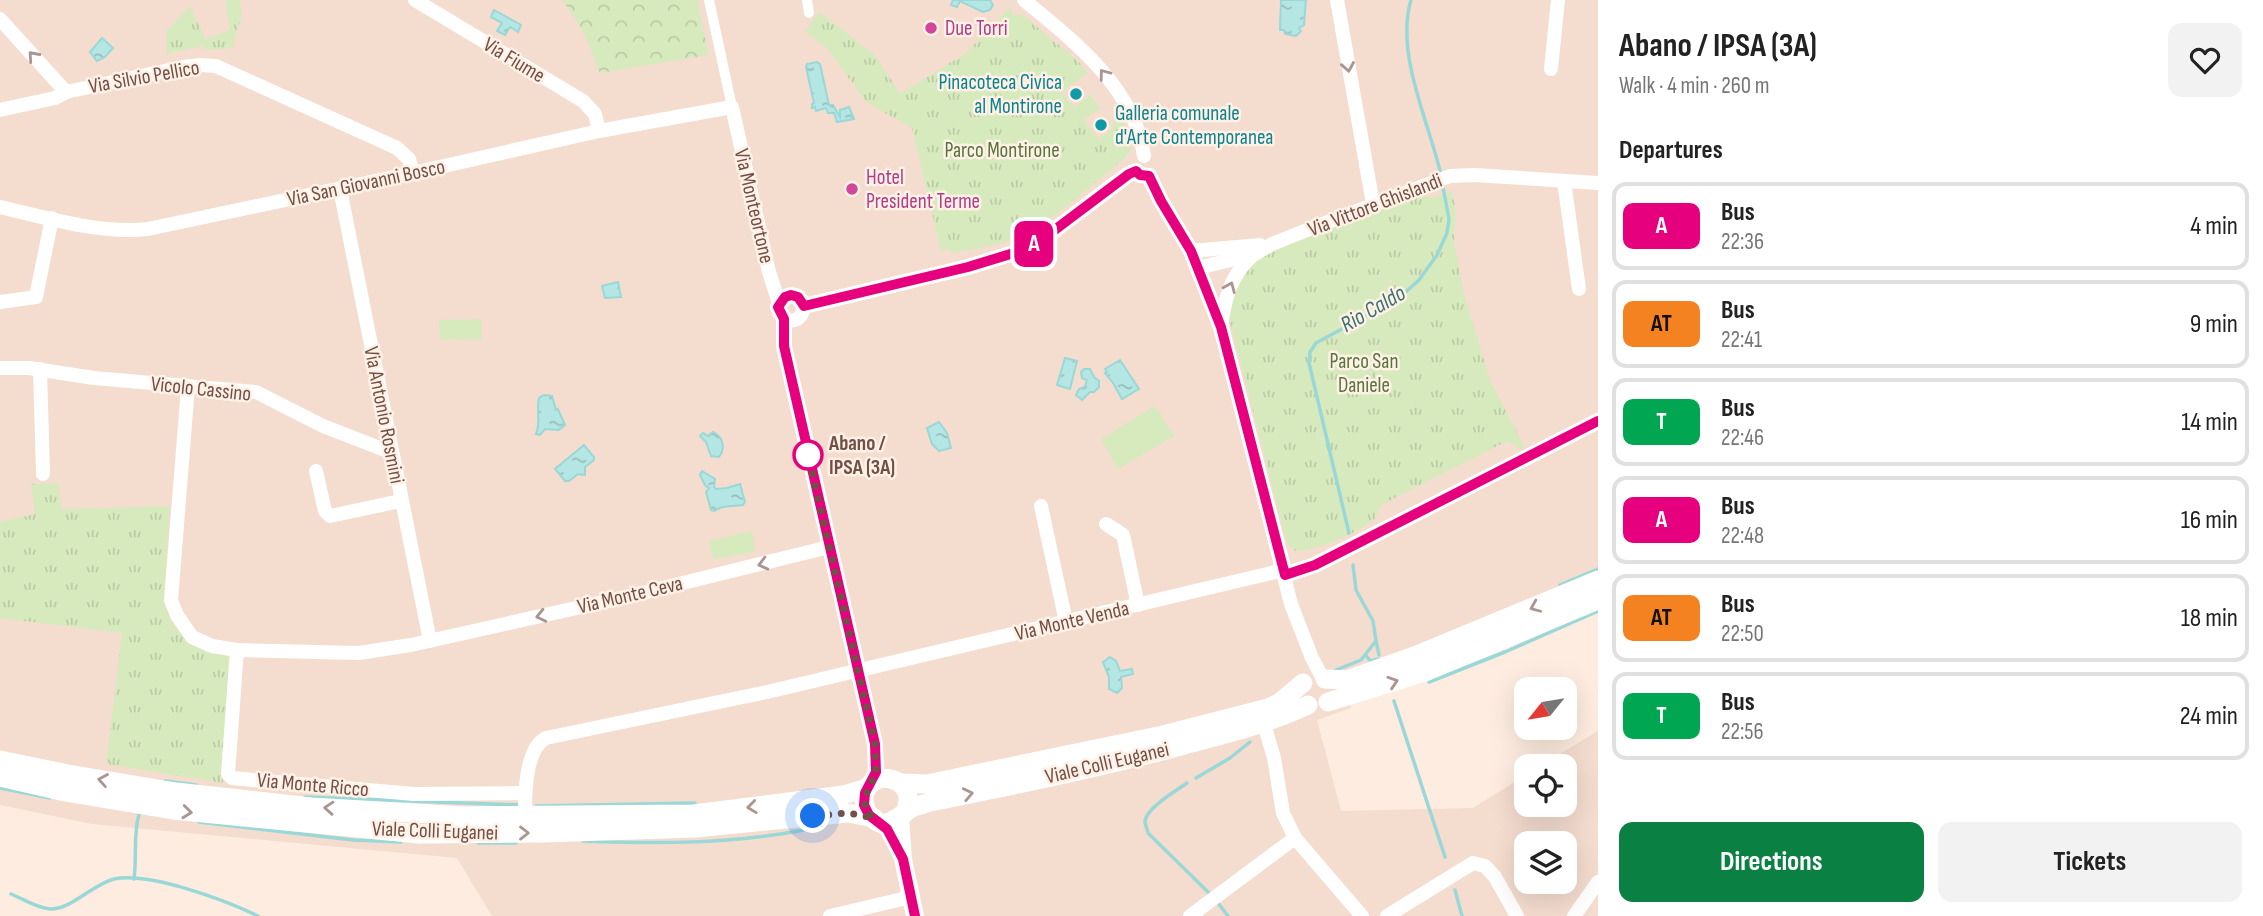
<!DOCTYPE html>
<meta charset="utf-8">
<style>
body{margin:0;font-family:"Sofia Sans Condensed",sans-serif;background:#f2f2f2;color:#222;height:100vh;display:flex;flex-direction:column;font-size:26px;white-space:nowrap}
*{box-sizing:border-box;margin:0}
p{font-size:23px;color:#767676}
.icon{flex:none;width:38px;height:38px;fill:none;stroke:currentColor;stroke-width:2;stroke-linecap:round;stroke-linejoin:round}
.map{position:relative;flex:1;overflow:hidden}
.sheet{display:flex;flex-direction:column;background:#fff;width:665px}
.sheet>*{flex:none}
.badge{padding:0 14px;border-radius:10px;font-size:24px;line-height:46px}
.needle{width:46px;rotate:240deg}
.tools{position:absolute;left:1514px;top:677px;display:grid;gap:14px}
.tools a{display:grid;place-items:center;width:63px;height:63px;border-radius:14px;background:#fff;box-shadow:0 7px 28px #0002;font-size:35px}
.you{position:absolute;width:35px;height:35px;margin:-18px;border:5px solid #fff;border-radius:50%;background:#1a73e8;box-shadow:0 0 0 10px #1a73e833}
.map>.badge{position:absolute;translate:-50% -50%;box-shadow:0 0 0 4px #fff}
h2{padding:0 21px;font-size:26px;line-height:63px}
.round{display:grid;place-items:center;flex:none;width:74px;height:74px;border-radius:14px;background:#f2f2f2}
.summary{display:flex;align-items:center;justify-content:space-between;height:119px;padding:0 21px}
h1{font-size:33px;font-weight:700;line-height:52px}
.primary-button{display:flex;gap:14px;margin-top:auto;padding:14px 21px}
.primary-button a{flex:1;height:80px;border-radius:14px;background:#0b8043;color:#fff;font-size:28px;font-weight:700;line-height:80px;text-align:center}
.primary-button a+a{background:#f2f2f2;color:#222}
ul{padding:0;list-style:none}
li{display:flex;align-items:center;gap:21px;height:88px;margin:0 14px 10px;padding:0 7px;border:4px solid #e0e0e0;border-radius:14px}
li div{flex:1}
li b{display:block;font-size:26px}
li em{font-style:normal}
li .badge{min-width:77px;font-weight:700;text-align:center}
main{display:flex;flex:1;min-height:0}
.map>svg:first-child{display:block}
.residential{fill:#f4dcce;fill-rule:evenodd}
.grass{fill:#d7eabe}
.forest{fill:url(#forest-crowns)}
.park{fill:url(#park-tufts)}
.water{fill:url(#water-ripples);stroke:#9ad8d7;stroke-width:2}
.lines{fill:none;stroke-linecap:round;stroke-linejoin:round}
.stream{stroke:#9ad8d7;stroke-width:3.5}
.pedestrian{stroke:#fff;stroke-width:10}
.minor{stroke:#fff;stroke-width:14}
.tertiary{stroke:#fff;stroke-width:18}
.secondary{stroke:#fff;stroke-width:19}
.oneway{stroke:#ab9591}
.line-casing{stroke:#fff;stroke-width:16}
.line{stroke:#e6007e;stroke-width:10}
.walk{stroke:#734f47;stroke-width:7;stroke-dasharray:0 12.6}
.hotel-dot{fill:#d1479c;stroke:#fff1e6;stroke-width:2.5}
.culture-dot{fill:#0f9aa8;stroke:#fff1e6;stroke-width:2.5}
.stop-dot{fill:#fff;stroke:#e6007e;stroke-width:3.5}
.labels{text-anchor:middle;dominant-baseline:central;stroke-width:5;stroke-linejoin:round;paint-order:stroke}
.hotel-label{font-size:21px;fill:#b23c85;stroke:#fff1e6;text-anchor:start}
.street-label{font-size:21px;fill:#734f47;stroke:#fff1e6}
.culture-label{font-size:21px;fill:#0d838f;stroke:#fff1e6;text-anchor:end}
.park-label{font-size:21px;fill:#56743c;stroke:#fff1e6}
.stop-label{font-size:21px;font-weight:bold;fill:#734f47;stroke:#fff1e6;text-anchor:start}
.water-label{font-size:23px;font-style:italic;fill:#387372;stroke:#fff1e6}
</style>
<main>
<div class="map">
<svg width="1598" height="916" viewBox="0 0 1598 916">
<defs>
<pattern id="forest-crowns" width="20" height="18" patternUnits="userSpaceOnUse" patternTransform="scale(1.75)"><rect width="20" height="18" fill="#d7eabe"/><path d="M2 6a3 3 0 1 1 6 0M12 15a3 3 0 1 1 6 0" fill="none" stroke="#bccaa5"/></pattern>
<pattern id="park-tufts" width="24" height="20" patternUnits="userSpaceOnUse" patternTransform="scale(1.75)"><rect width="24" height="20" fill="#d7eabe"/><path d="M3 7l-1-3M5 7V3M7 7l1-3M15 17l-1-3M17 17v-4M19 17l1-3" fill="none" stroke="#bccaa5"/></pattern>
<pattern id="water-ripples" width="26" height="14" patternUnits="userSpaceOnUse" patternTransform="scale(1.75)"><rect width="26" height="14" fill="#b4e6e4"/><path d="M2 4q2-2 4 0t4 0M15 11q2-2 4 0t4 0" fill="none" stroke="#97bdbb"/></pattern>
</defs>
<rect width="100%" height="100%" fill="#fdecdf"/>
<path class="residential" d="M 0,0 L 1598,0 L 1598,590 L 1346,692 L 1351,708 L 1317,720 L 1341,811 L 1473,808 L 1526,775 L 1526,805 L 1564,805 L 1564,766 L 1540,766 L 1598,731 L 1598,916 L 492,916 L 457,858 L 92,824 L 0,805 ZM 1526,844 L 1564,844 L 1564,882 L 1526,882 Z"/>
<g class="grass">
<path d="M 481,319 L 482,339 L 440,340 L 439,320 Z"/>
<path d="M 1155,406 L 1174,436 L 1118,469 L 1101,439 Z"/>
<path d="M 752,531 L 755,552 L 713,559 L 709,541 Z"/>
</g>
<path class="forest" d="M 562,0 L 697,0 L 709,55 L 600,73 C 590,47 580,22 562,0 Z"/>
<g class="park">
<path d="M 225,0 L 240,0 L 242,15 L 232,48 L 209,50 L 202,46 L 166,54 L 167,30 L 190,6 L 205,39 L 230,30 Z"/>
<path d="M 1010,7 L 1014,16 L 1022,14 L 1080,63 L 1088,73 L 1061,92 L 1074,107 L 1090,95 L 1100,108 L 1084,120 L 1099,139 L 1114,128 L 1111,123 L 1121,116 L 1132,148 L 1126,157 C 1095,182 1051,224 1016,238 C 996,246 973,249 952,253 L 950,250 L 946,249 L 942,251 L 942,256 L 912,128 L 866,102 L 827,48 L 805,32 L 819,12 L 875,55 L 900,94 L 966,53 Z"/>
<path d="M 1452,191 L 1456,212 L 1454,242 L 1464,294 L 1490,380 L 1525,448 L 1522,450 L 1507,441 L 1381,505 C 1379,510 1377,517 1373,520 C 1360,532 1313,552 1295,551 L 1287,543 L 1285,536 L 1230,322 L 1229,306 L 1231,291 L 1253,262 L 1266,254 L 1321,231 L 1424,194 L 1431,198 Z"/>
<path d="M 59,483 L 61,509 L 170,506 L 164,599 L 170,620 L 187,642 L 230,656 L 223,783 L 106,764 L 122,633 L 0,618 L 0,522 L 35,514 L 31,484 Z"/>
</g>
<g class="water">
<path d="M 953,0 L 990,0 L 993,5 L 990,10 L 983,12 L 960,1 L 957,7 L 951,5 Z"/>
<path d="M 1281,0 L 1306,0 L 1304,25 L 1299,28 L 1301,31 L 1296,36 L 1285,34 L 1284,30 L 1280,30 Z"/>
<path d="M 494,10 L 521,25 L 518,32 L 510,27 L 505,35 L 497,31 L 502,23 L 491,17 Z"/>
<path d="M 102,38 L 113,48 L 105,57 L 97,61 L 90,52 Z"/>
<path d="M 817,62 L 820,64 L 829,105 L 833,105 L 840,117 L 840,110 L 849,107 L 854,119 L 837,122 L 834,113 L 828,113 L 826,108 L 816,111 L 815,107 L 812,108 L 812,104 L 814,103 L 806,67 L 807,64 Z"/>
<path d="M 618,282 L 621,297 L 605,298 L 602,286 Z"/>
<path d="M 1065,358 L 1077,361 L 1070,389 L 1057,385 Z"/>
<path d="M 1120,360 L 1139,389 L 1122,399 L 1113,383 L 1105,373 L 1107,372 L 1105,369 Z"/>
<path d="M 1084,369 L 1090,369 L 1094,377 L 1099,381 L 1099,387 L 1094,392 L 1090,392 L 1082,400 L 1076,395 L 1079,389 L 1085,387 L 1087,380 L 1082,378 L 1081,372 Z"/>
<path d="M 544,395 L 552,396 L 556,410 L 558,409 L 565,425 L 559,430 L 545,429 L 540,435 L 536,434 C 541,424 536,410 539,398 Z"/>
<path d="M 939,422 L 947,433 L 951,448 L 939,451 L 932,444 L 927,428 Z"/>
<path d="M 713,432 C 723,437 726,448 719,457 L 711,456 L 706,442 L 700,436 L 703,433 L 708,436 Z"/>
<path d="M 584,445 L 594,457 L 594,460 L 585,467 L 585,475 L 578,474 L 569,481 L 565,481 L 555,469 Z"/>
<path d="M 702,471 L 715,479 L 714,487 L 716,489 L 727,488 L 740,484 L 745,502 L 743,505 L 722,507 L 714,511 L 711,510 L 706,492 L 709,488 L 705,485 L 700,475 Z"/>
<path d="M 1110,657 L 1116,661 L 1120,671 L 1132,669 L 1133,674 L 1121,677 L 1122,688 L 1117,693 L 1109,689 L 1109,677 L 1103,662 Z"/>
</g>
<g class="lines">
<g class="stream">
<path d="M 1411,0 C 1395,54 1429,122 1441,175"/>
<path d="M 1349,533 L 1309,363 L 1310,352 L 1316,343 L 1399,298 L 1419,280 L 1437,255 L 1447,233 L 1449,219 L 1442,182"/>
<path d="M 1560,585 L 1598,569"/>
<path d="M 1376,641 L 1379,655"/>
<path d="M 1365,655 L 1371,661 L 1378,659"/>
<path d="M 1336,670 L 1361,660 L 1376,641 L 1373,621 L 1356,590 L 1353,565"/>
<path d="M 1429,682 L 1505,652 L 1598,611"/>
<path d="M 1394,701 L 1445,857"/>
<path d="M 1196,778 L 1230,758 L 1250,742"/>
<path d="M 165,781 L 196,785"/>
<path d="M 1187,783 C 1177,790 1145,809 1145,822 C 1145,824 1148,831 1148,833 L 1211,895"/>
<path d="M 0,788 L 50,798"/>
<path d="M 305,797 L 520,805"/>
<path d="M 536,806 L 695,803"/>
<path d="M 199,822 L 353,840 L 401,842"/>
<path d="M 583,841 C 657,844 732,844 804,830"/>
<path d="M 478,843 L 516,843"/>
<path d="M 134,879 C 137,857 133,835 139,814"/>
<path d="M 1455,890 L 1462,916"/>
<path d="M 11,894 C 23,899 39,909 51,909 C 72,909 93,884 114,879 C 150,872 225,900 258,916"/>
<path d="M 1218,903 L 1228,916"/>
</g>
<g class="pedestrian">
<path d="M 709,0 L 732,107"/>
<path d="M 807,0 L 809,13"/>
</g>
<g class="minor">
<path d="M 415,0 L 583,101 L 595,114 L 599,131"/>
<path d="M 1024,0 C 1074,41 1135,88 1144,156"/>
<path d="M 1337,0 L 1373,204"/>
<path d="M 0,19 L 66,92"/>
<path d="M 1551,69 L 1558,0"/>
<path d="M 0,110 L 55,98 L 66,92 L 183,67 L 200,65 L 216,66 L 397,148 L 409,159 L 413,173"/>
<path d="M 1149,175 L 1161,201 L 1191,251 L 1221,327 L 1291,604 L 1312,658 L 1322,677"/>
<path d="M 1564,181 L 1579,289"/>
<path d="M 340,189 L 430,641"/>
<path d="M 0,207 C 48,218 98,234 148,229 L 413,173 L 599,131 L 732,107 L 769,272 L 779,303 L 779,312 L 784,319 L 784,346 L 875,744 L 876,772 L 871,784"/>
<path d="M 1191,251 L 1260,245"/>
<path d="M 1198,268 L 1255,254 L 1272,244 L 1312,228 L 1450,176 L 1474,175 L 1598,183"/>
<path d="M 0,302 L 36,297 L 52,218"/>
<path d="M 779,303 C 786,293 797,293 803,304 C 805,316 796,324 784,319"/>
<path d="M 804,306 L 968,267 L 1017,252 L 1044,238 L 1113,184 L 1136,171"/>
<path d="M 1221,326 C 1225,299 1230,276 1251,257"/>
<path d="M 0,368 L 29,368 L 94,378 L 256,392 L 323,426 L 385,450 L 390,449"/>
<path d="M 40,369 L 43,474"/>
<path d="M 188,387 L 171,600 L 177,615 L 192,637 L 212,646 L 237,650 L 359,653 L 411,645 L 630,596 L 829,547"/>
<path d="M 316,471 L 325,511 L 330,516 L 400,501"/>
<path d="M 1041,506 L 1066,622"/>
<path d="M 1106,524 L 1123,535 L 1138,605"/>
<path d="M 1285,575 L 1315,565 L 1598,421"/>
<path d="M 237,650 L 228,774 L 232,778 L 414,794 L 525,793"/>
<path d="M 1264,724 L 1274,758 L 1283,813 L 1295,838 L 1362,916"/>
<path d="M 525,816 C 525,794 525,749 546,738 L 767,692 L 1284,570"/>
<path d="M 830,916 L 911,897"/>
<path d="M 1190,916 L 1295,838"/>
<path d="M 1387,916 L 1473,863 L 1485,866 L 1495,877 L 1517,916"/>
<path d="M 1574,916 L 1598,882"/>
</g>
<path class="tertiary" d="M 900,818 L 903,859 L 915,916"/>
<g class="secondary">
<path d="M 1325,679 L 1347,680 L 1417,655 L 1598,580"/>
<path d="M 1328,702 L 1425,672 L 1598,600"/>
<path d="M 0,760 L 68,774 L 176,792 L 311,807 L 465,816 L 694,814 L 843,795 L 867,788"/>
<path d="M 0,777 L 65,792 L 173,810 L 419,834 L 544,833 L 695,828 L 848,813 L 874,818"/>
<path d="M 901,783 L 927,784 L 1163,735 L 1268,708 L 1279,703 L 1303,683"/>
<path d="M 904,814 C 923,778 869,764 864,797 C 864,802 865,808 868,813 C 884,836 899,814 914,807 C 919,805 925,804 930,802 C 1014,785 1098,768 1181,746 C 1225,734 1268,724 1308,705"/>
</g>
</g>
<defs><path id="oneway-chevron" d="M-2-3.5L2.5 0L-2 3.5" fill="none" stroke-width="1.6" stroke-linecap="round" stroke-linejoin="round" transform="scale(1.75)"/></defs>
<g class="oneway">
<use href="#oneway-chevron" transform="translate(33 56) rotate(-132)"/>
<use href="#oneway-chevron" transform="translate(1348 67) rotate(80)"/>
<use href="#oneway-chevron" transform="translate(1104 74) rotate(-127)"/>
<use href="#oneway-chevron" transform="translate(1230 287) rotate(-67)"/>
<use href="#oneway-chevron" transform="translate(763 564) rotate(166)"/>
<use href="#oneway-chevron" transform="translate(1535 607) rotate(157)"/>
<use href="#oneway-chevron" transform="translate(541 616) rotate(167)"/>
<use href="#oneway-chevron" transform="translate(1393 682) rotate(-18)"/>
<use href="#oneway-chevron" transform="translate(103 780) rotate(-170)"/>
<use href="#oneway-chevron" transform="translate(968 794) rotate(-12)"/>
<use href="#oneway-chevron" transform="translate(752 807) rotate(173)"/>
<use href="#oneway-chevron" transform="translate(329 808) rotate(-176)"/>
<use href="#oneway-chevron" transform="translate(187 812) rotate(6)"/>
<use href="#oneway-chevron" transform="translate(524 833)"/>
</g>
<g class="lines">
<defs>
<path id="line" d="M 915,916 L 903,859 L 887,829 L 869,815 L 864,805 L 865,793 L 876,772 L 875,744 L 784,346 L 784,319 L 778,307 L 785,297 L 791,295 L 798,297 L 804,306 L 968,267 L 1017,252 L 1044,238 L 1129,174 L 1136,171 L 1140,175 L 1149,176 L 1161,201 L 1191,251 L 1221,327 L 1285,575 L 1315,565 L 1598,421"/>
</defs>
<use href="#line" class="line-casing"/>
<use href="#line" class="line"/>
<path class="walk" d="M 808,455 L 806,446 L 875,744 L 876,772 L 864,799 L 866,810 L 874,818 L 848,813 L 813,816"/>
</g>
<g class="hotel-dot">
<circle cx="931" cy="28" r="7"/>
<circle cx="852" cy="189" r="7"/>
</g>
<g class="culture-dot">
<circle cx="1076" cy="94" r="7"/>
<circle cx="1101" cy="125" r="7"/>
</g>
<circle class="stop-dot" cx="808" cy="455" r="14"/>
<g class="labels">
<g class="hotel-label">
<text x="945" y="28">Due Torri</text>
<text x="866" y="177">Hotel<tspan x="866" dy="24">President Terme</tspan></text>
</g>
<g class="street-label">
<text transform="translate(514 60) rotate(31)">Via Fiume</text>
<text transform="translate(144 77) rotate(-10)">Via Silvio Pellico</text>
<text transform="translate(366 183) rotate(-12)">Via San Giovanni Bosco</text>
<text transform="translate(1375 205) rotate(-21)">Via Vittore Ghislandi</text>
<text transform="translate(754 206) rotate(77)">Via Monteortone</text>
<text transform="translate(201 389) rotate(6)">Vicolo Cassino</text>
<text transform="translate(384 415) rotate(79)">Via Antonio Rosmini</text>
<text transform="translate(630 595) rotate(-13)">Via Monte Ceva</text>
<text transform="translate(1072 621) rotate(-13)">Via Monte Venda</text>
<text transform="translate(1107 763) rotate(-13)">Viale Colli Euganei</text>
<text transform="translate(313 785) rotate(5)">Via Monte Ricco</text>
<text transform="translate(435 831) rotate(2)">Viale Colli Euganei</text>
</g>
<g class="culture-label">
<text x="1062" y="82">Pinacoteca Civica<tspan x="1062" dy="24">al Montirone</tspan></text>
<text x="1115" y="113" text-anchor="start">Galleria comunale<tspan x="1115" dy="24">d'Arte Contemporanea</tspan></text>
</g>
<g class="park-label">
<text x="1002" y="150">Parco Montirone</text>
<text x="1364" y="361">Parco San<tspan x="1364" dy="24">Daniele</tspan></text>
</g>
<g class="stop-label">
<text x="829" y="443">Abano /<tspan x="829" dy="24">IPSA (3A)</tspan></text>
</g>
<g class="water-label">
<text transform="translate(1373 309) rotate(-30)">Rio Caldo</text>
</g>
</g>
</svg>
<div class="tools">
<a><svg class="needle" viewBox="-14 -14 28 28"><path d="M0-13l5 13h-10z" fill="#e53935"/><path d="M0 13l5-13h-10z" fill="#767676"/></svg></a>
<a><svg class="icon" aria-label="locate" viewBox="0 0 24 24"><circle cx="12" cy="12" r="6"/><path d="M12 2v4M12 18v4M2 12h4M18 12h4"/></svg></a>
<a><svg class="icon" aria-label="layers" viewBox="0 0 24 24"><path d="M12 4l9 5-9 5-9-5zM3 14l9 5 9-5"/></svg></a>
</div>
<div class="you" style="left:813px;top:816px"></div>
<b class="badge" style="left:1034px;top:244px;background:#e6007e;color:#fff">A</b>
</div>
<section class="sheet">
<div class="summary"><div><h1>Abano / IPSA (3A)</h1><p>Walk · 4 min · 260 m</p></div><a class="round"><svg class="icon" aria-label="heart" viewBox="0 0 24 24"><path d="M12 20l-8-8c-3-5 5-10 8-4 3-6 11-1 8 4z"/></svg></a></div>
<h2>Departures</h2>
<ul>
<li><span class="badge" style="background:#e6007e;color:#fff">A</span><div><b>Bus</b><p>22:36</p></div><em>4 min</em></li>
<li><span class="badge" style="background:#f58220;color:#111">AT</span><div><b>Bus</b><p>22:41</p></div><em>9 min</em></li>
<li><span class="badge" style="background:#00a651;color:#fff">T</span><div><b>Bus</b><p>22:46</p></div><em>14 min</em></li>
<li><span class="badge" style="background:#e6007e;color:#fff">A</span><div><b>Bus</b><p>22:48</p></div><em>16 min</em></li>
<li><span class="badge" style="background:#f58220;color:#111">AT</span><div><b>Bus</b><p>22:50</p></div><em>18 min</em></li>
<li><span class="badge" style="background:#00a651;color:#fff">T</span><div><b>Bus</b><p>22:56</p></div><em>24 min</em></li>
</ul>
<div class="primary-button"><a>Directions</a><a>Tickets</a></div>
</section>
</main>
